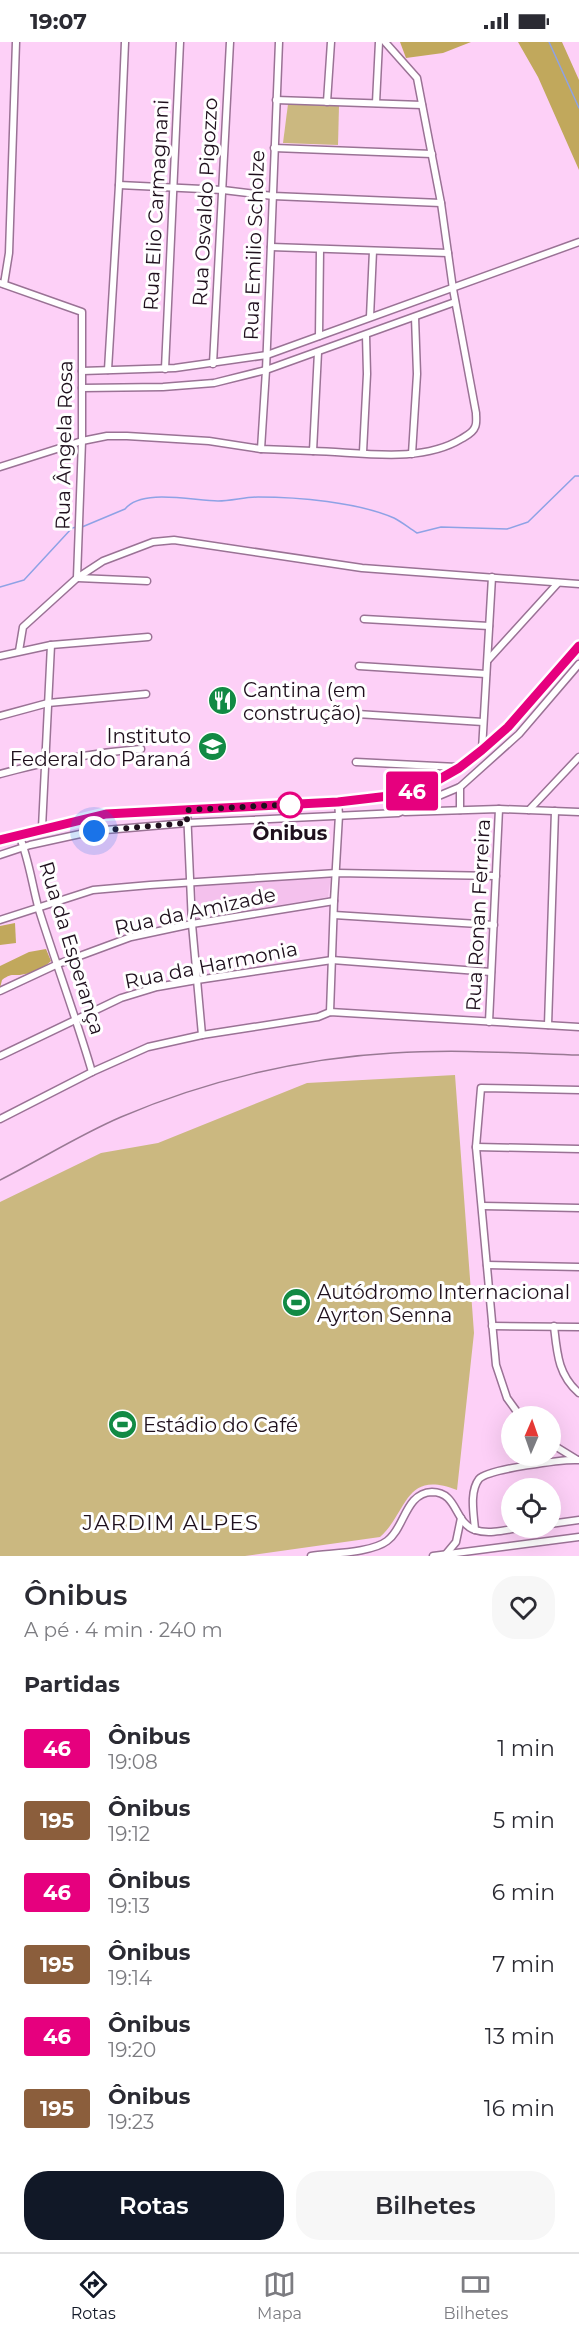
<!DOCTYPE html>
<html lang="pt">
<meta charset="utf-8">
<style>
body{margin:0;font-family:Montserrat,sans-serif;background:#f7f7f7;color:#2b2b33;height:100vh;display:flex;flex-direction:column;font-size:22px;white-space:nowrap}
*{box-sizing:border-box;margin:0}
p{font-size:20px;color:#7c7c81}
.icon{flex:none;width:33px;height:33px;fill:none;stroke:currentColor;stroke-width:2;stroke-linecap:round;stroke-linejoin:round}
.map{position:relative;height:1514px;overflow:hidden}
.details{display:flex;flex-direction:column;background:#fff;flex:1}
.details>*{flex:none}
.badge{padding:0 12px;border-radius:4px;font-size:21px;line-height:39px}
.needle{width:39px;rotate:2deg}
.buttons{position:absolute;left:501px;top:1364px;display:grid;gap:12px}
.buttons a{display:grid;place-items:center;width:60px;height:60px;border-radius:50%;background:#fff;box-shadow:0 6px 24px #0002;font-size:30px}
.you{position:absolute;width:30px;height:30px;margin:-15px;border:4px solid #fff;border-radius:50%;background:#1a73e8;box-shadow:0 0 0 9px #1a73e833}
.map>.badge{position:absolute;translate:-50% -50%;box-shadow:0 0 0 3px #fff}
h2{padding:0 24px;font-size:22px;line-height:54px}
.round{display:grid;place-items:center;flex:none;width:63px;height:63px;border-radius:24px;background:#f7f7f7}
.overview{display:flex;align-items:center;justify-content:space-between;height:102px;padding:0 24px}
h1{font-size:28px;font-weight:600;line-height:45px}
.action{display:flex;gap:12px;margin-top:auto;padding:12px 24px}
.action a{flex:1;height:69px;border-radius:24px;background:#111827;color:#fff;font-size:24px;font-weight:600;line-height:69px;text-align:center}
.action a+a{background:#f7f7f7;color:#2b2b33}
ul{padding:0;list-style:none}
li{display:flex;align-items:center;gap:18px;height:72px;padding:0 24px}
li div{flex:1}
li b{display:block;font-size:22px}
li em{font-style:normal}
li .badge{min-width:66px;font-weight:700;text-align:center}
.status{display:flex;justify-content:space-between;align-items:center;height:42px;padding:0 30px;background:#fff;direction:ltr}
.status svg{height:16px;fill:currentColor}
.menu{display:flex;justify-content:space-around;align-items:center;height:84px;border-top:2px solid #e1e1e2;background:#fff;font-size:16px;color:#7c7c81}
.menu a{display:grid;justify-items:center;gap:3px}
.menu .active{color:#111827}
.map>svg:first-child{display:block}
.built{fill:#f4c1ed}
.green{fill:#cbb880}
.forest{fill:#c1a85c}
.lines{fill:none;stroke-linecap:round;stroke-linejoin:round}
.stream{stroke:#8ea2e5;stroke-width:1.5}
.minor-casing{stroke:#9a7295;stroke-width:9}
.minor{stroke:#fff;stroke-width:6}
.rail{stroke:#997994;stroke-width:1.5}
.line-casing{stroke:#fff;stroke-width:14}
.line{stroke:#e6007e;stroke-width:9}
.walk{stroke:#1f101d;stroke-width:6;stroke-dasharray:0 10.8}
.stop-dot{fill:#fff;stroke:#e6007e;stroke-width:3}
.labels{text-anchor:middle;dominant-baseline:central;stroke-width:6;stroke-linejoin:round;paint-order:stroke}
.street-label{font-size:20px;fill:#1f101d;stroke:#fff}
.poi-label{font-size:20px;fill:#1f101d;stroke:#fff;text-anchor:start}
.stop-label{font-size:20px;font-weight:bold;fill:#1f101d;stroke:#fff}
.neighbourhood-label{font-size:21px;letter-spacing:1.5px;fill:#1f101d;stroke:#fff}
</style>
<div class="status"><b>19:07</b><svg viewBox="0 0 49 12"><path d="M0 12V9h3v3zM5 12V6h3v6zM10 12V3h3v9zM15 12V0h3v12zM26 1h20v11H26zM47 4h2v5h-2z"/></svg></div>
<div class="map">
<svg width="579" height="1514" viewBox="0 0 579 1514">
<rect width="100%" height="100%" fill="#fdd0f7"/>
<path class="built" d="M 331,834 L 328,855 L 197,877 L 195,842 Z"/>
<g class="green">
<path d="M 288,62 L 339,64 L 338,103 L 283,101 Z"/>
<path d="M 455,1033 L 474,1291 L 457,1448 C 404,1427 408,1470 380,1495 L 245,1514 L 0,1514 L 0,1160 L 101,1111 L 158,1101 L 307,1041 Z"/>
</g>
<g class="forest">
<path d="M 400,0 L 471,0 L 443,11 L 406,16 Z"/>
<path d="M 518,0 L 562,0 L 579,38 L 579,128 L 538,35 Z"/>
<path d="M 15,881 L 16,901 L 0,903 L 0,884 Z"/>
<path d="M 46,907 L 51,919 C 45,925 34,931 25,932 C 13,935 13,930 2,938 L 0,946 L 0,924 L 29,910 Z"/>
</g>
<g class="lines">
<g class="stream">
<path d="M 549,0 L 579,66"/>
<path d="M 82,485 L 125,467 C 142,446 194,459 218,459 C 231,459 245,455 258,455 C 298,455 357,460 394,476 C 402,480 409,486 417,491 L 441,485 L 507,487 L 528,480 L 575,434 L 579,434"/>
<path d="M 0,545 L 24,538 L 72,486 L 77,485"/>
</g>
<defs>
<g id="minor">
<path d="M 276,58 L 422,63"/>
<path d="M 327,60 L 331,0"/>
<path d="M 376,61 L 379,0"/>
<path d="M 274,106 L 432,112"/>
<path d="M 119,143 L 223,148 L 273,154 L 441,161"/>
<path d="M 271,205 L 448,211"/>
<path d="M 0,241 L 82,270 L 82,399 L 77,536"/>
<path d="M 4,242 L 9,211 L 16,0"/>
<path d="M 370,275 L 373,209"/>
<path d="M 319,294 L 320,208"/>
<path d="M 213,322 L 230,0"/>
<path d="M 165,327 L 180,0"/>
<path d="M 108,328 L 119,143 L 125,0"/>
<path d="M 82,329 L 175,326 L 267,313 L 579,200"/>
<path d="M 82,346 L 163,345 L 214,341 L 266,328 L 455,260"/>
<path d="M 261,407 L 266,328 L 279,0"/>
<path d="M 313,409 C 360,410 420,422 461,397 C 466,394 473,391 475,385 C 477,382 476,375 476,371 L 453,247 L 441,161 L 417,36 L 385,0"/>
<path d="M 363,410 L 367,332 L 366,293"/>
<path d="M 412,412 L 417,332 L 415,275"/>
<path d="M 0,425 L 82,399 L 107,394 L 127,394 L 209,399 L 261,407 L 313,409 L 318,310"/>
<path d="M 78,536 L 147,539"/>
<path d="M 364,577 L 489,584"/>
<path d="M 19,609 L 23,585 L 77,536 L 103,519 L 153,500 L 174,498 L 362,526 L 579,542"/>
<path d="M 0,614 L 51,603 L 148,595"/>
<path d="M 488,618 L 558,541"/>
<path d="M 359,624 L 486,632"/>
<path d="M 357,672 L 483,680"/>
<path d="M 0,674 L 48,661 L 146,652"/>
<path d="M 482,708 L 492,535"/>
<path d="M 356,720 L 457,725"/>
<path d="M 0,732 C 47,719 92,711 141,707"/>
<path d="M 460,745 L 460,768"/>
<path d="M 187,768 L 192,882 L 202,993"/>
<path d="M 529,768 L 579,715"/>
<path d="M 405,770 L 499,767 L 579,770"/>
<path d="M 42,786 L 51,603"/>
<path d="M 19,793 C 29,817 32,843 39,868 C 56,922 76,975 92,1030"/>
<path d="M 0,798 L 106,772 L 338,760 L 406,752 L 431,742 L 459,725 L 482,708 L 508,685 L 579,604"/>
<path d="M 0,813 L 30,803 L 94,789 L 187,781 L 398,771 L 460,745 L 519,692 L 579,622"/>
<path d="M 334,873 L 494,883"/>
<path d="M 0,878 L 93,848 L 150,843 L 337,831 L 496,834"/>
<path d="M 0,949 L 58,922 L 131,895 L 192,882 L 334,859"/>
<path d="M 330,970 L 334,859 L 339,773 L 338,760"/>
<path d="M 489,980 L 499,767"/>
<path d="M 548,983 L 555,769"/>
<path d="M 0,1014 L 121,956 L 157,945 L 197,938 L 332,918 L 491,930"/>
<path d="M 0,1077 L 92,1030 L 148,1005 L 202,993 L 318,975 L 330,970 L 579,985"/>
<path d="M 476,1105 L 579,1107"/>
<path d="M 482,1164 L 579,1166"/>
<path d="M 487,1223 L 579,1225"/>
<path d="M 492,1284 L 579,1285"/>
<path d="M 554,1284 C 557,1311 558,1333 579,1351"/>
<path d="M 520,1374 L 507,1356 L 496,1323 L 476,1105 L 481,1046 L 579,1048"/>
<path d="M 550,1401 L 576,1417"/>
<path d="M 550,1482 L 579,1478"/>
<path d="M 475,1488 C 474,1473 469,1450 479,1437 C 488,1427 564,1417 579,1418"/>
<path d="M 446,1512 L 456,1500 L 461,1476"/>
<path d="M 311,1514 C 331,1511 371,1511 387,1499 C 405,1486 405,1451 432,1450 C 458,1450 454,1481 475,1488 C 490,1493 510,1487 525,1485"/>
<path d="M 433,1514 L 579,1495"/>
</g>
</defs>
<use href="#minor" class="minor-casing"/>
<use href="#minor" class="minor"/>
<path class="rail" d="M 0,1138 C 40,1118 79,1093 121,1075 C 205,1039 301,1016 393,1011 C 455,1007 517,1011 579,1013"/>
</g>
<g class="lines">
<defs>
<path id="line" d="M 0,798 L 106,772 L 338,760 L 406,752 L 431,742 L 459,726 L 482,708 L 508,685 L 579,604"/>
</defs>
<use href="#line" class="line-casing"/>
<use href="#line" class="line"/>
<path class="walk" d="M 94,789 L 187,781 L 187,768 L 296,762 L 290,763"/>
</g>
<defs>
<symbol id="restaurant-disc" viewBox="-11 -11 22 22"><circle r="9.5" fill="#128a44" stroke="#fff"/><path d="M-5-6h1v4h1v-4h1v4h1v-4h1v5L-1.5 .5V6h-2V.5L-5-1ZM5-6V6H3V1.5H1.5Q1.5-4 5-6Z" fill="#fff"/></symbol>
<symbol id="university-disc" viewBox="-11 -11 22 22"><circle r="9.5" fill="#128a44" stroke="#fff"/><path d="M0-5L7-2L0 1L-7-2ZM-4 1L0 2.5L4 1V4Q0 6-4 4Z" fill="#fff"/></symbol>
<symbol id="stadium-disc" viewBox="-11 -11 22 22"><circle r="9.5" fill="#128a44" stroke="#fff"/><path d="M0-5a6.5 5 0 1 0 0 10a6.5 5 0 1 0 0-10ZM-3.5-1.8h7v3.6h-7Z" fill="#fff"/></symbol>
</defs>
<g fill-rule="evenodd">
<use href="#restaurant-disc" x="206" y="642" width="33" height="33"/>
<use href="#university-disc" x="196" y="688" width="33" height="33"/>
<use href="#stadium-disc" x="280" y="1244" width="33" height="33"/>
<use href="#stadium-disc" x="106" y="1366" width="33" height="33"/>
</g>
<circle class="stop-dot" cx="290" cy="763" r="12"/>
<g class="labels">
<g class="street-label">
<text transform="translate(205 160) rotate(-87)">Rua Osvaldo Pigozzo</text>
<text transform="translate(156 163) rotate(-87)">Rua Elio Carmagnani</text>
<text transform="translate(254 203) rotate(-88)">Rua Emilio Scholze</text>
<text transform="translate(64 403) rotate(-89)">Rua Ângela Rosa</text>
<text transform="translate(195 869) rotate(-12)">Rua da Amizade</text>
<text transform="translate(478 873) rotate(-87)">Rua Ronan Ferreira</text>
<text transform="translate(72 906) rotate(73)">Rua da Esperança</text>
<text transform="translate(211 923) rotate(-11)">Rua da Harmonia</text>
</g>
<g class="poi-label">
<text x="243" y="648">Cantina (em<tspan x="243" dy="23">construção)</tspan></text>
<text x="191" y="694" text-anchor="end">Instituto<tspan x="191" dy="23">Federal do Paraná</tspan></text>
<text x="317" y="1250">Autódromo Internacional<tspan x="317" dy="23">Ayrton Senna</tspan></text>
<text x="143" y="1383">Estádio do Café</text>
</g>
<g class="stop-label">
<text x="290" y="791">Ônibus</text>
</g>
<g class="neighbourhood-label">
<text x="171" y="1480">JARDIM ALPES</text>
</g>
</g>
</svg>
<div class="buttons">
<a><svg class="needle" viewBox="-14 -14 28 28"><path d="M0-13l5 13h-10z" fill="#e53935"/><path d="M0 13l5-13h-10z" fill="#7c7c81"/></svg></a>
<a><svg class="icon" aria-label="locate" viewBox="0 0 24 24"><circle cx="12" cy="12" r="6"/><path d="M12 2v4M12 18v4M2 12h4M18 12h4"/></svg></a>
</div>
<div class="you" style="left:94px;top:789px"></div>
<b class="badge" style="left:412px;top:749px;background:#e6007e;color:#fff">46</b>
</div>
<section class="details">
<div class="overview"><div><h1>Ônibus</h1><p>A pé · 4 min · 240 m</p></div><a class="round"><svg class="icon" aria-label="heart" viewBox="0 0 24 24"><path d="M12 20l-8-8c-3-5 5-10 8-4 3-6 11-1 8 4z"/></svg></a></div>
<h2>Partidas</h2>
<ul>
<li><span class="badge" style="background:#e6007e;color:#fff">46</span><div><b>Ônibus</b><p>19:08</p></div><em>1 min</em></li>
<li><span class="badge" style="background:#8b5e3c;color:#fff">195</span><div><b>Ônibus</b><p>19:12</p></div><em>5 min</em></li>
<li><span class="badge" style="background:#e6007e;color:#fff">46</span><div><b>Ônibus</b><p>19:13</p></div><em>6 min</em></li>
<li><span class="badge" style="background:#8b5e3c;color:#fff">195</span><div><b>Ônibus</b><p>19:14</p></div><em>7 min</em></li>
<li><span class="badge" style="background:#e6007e;color:#fff">46</span><div><b>Ônibus</b><p>19:20</p></div><em>13 min</em></li>
<li><span class="badge" style="background:#8b5e3c;color:#fff">195</span><div><b>Ônibus</b><p>19:23</p></div><em>16 min</em></li>
</ul>
<div class="action"><a>Rotas</a><a>Bilhetes</a></div>
</section>
<nav class="menu">
<a class="active"><svg class="icon" aria-label="directions" viewBox="0 0 24 24"><path d="M12 3l9 9-9 9-9-9zM9 14v-3h6M13 9l2 2-2 2"/></svg>Rotas</a>
<a><svg class="icon" aria-label="map" viewBox="0 0 24 24"><path d="M3 6l6-2 6 2 6-2v14l-6 2-6-2-6 2zM9 4v14M15 6v14"/></svg>Mapa</a>
<a><svg class="icon" aria-label="tickets" viewBox="0 0 24 24"><path d="M3 7h18v10H3zM15 7v10"/></svg>Bilhetes</a>
</nav>
